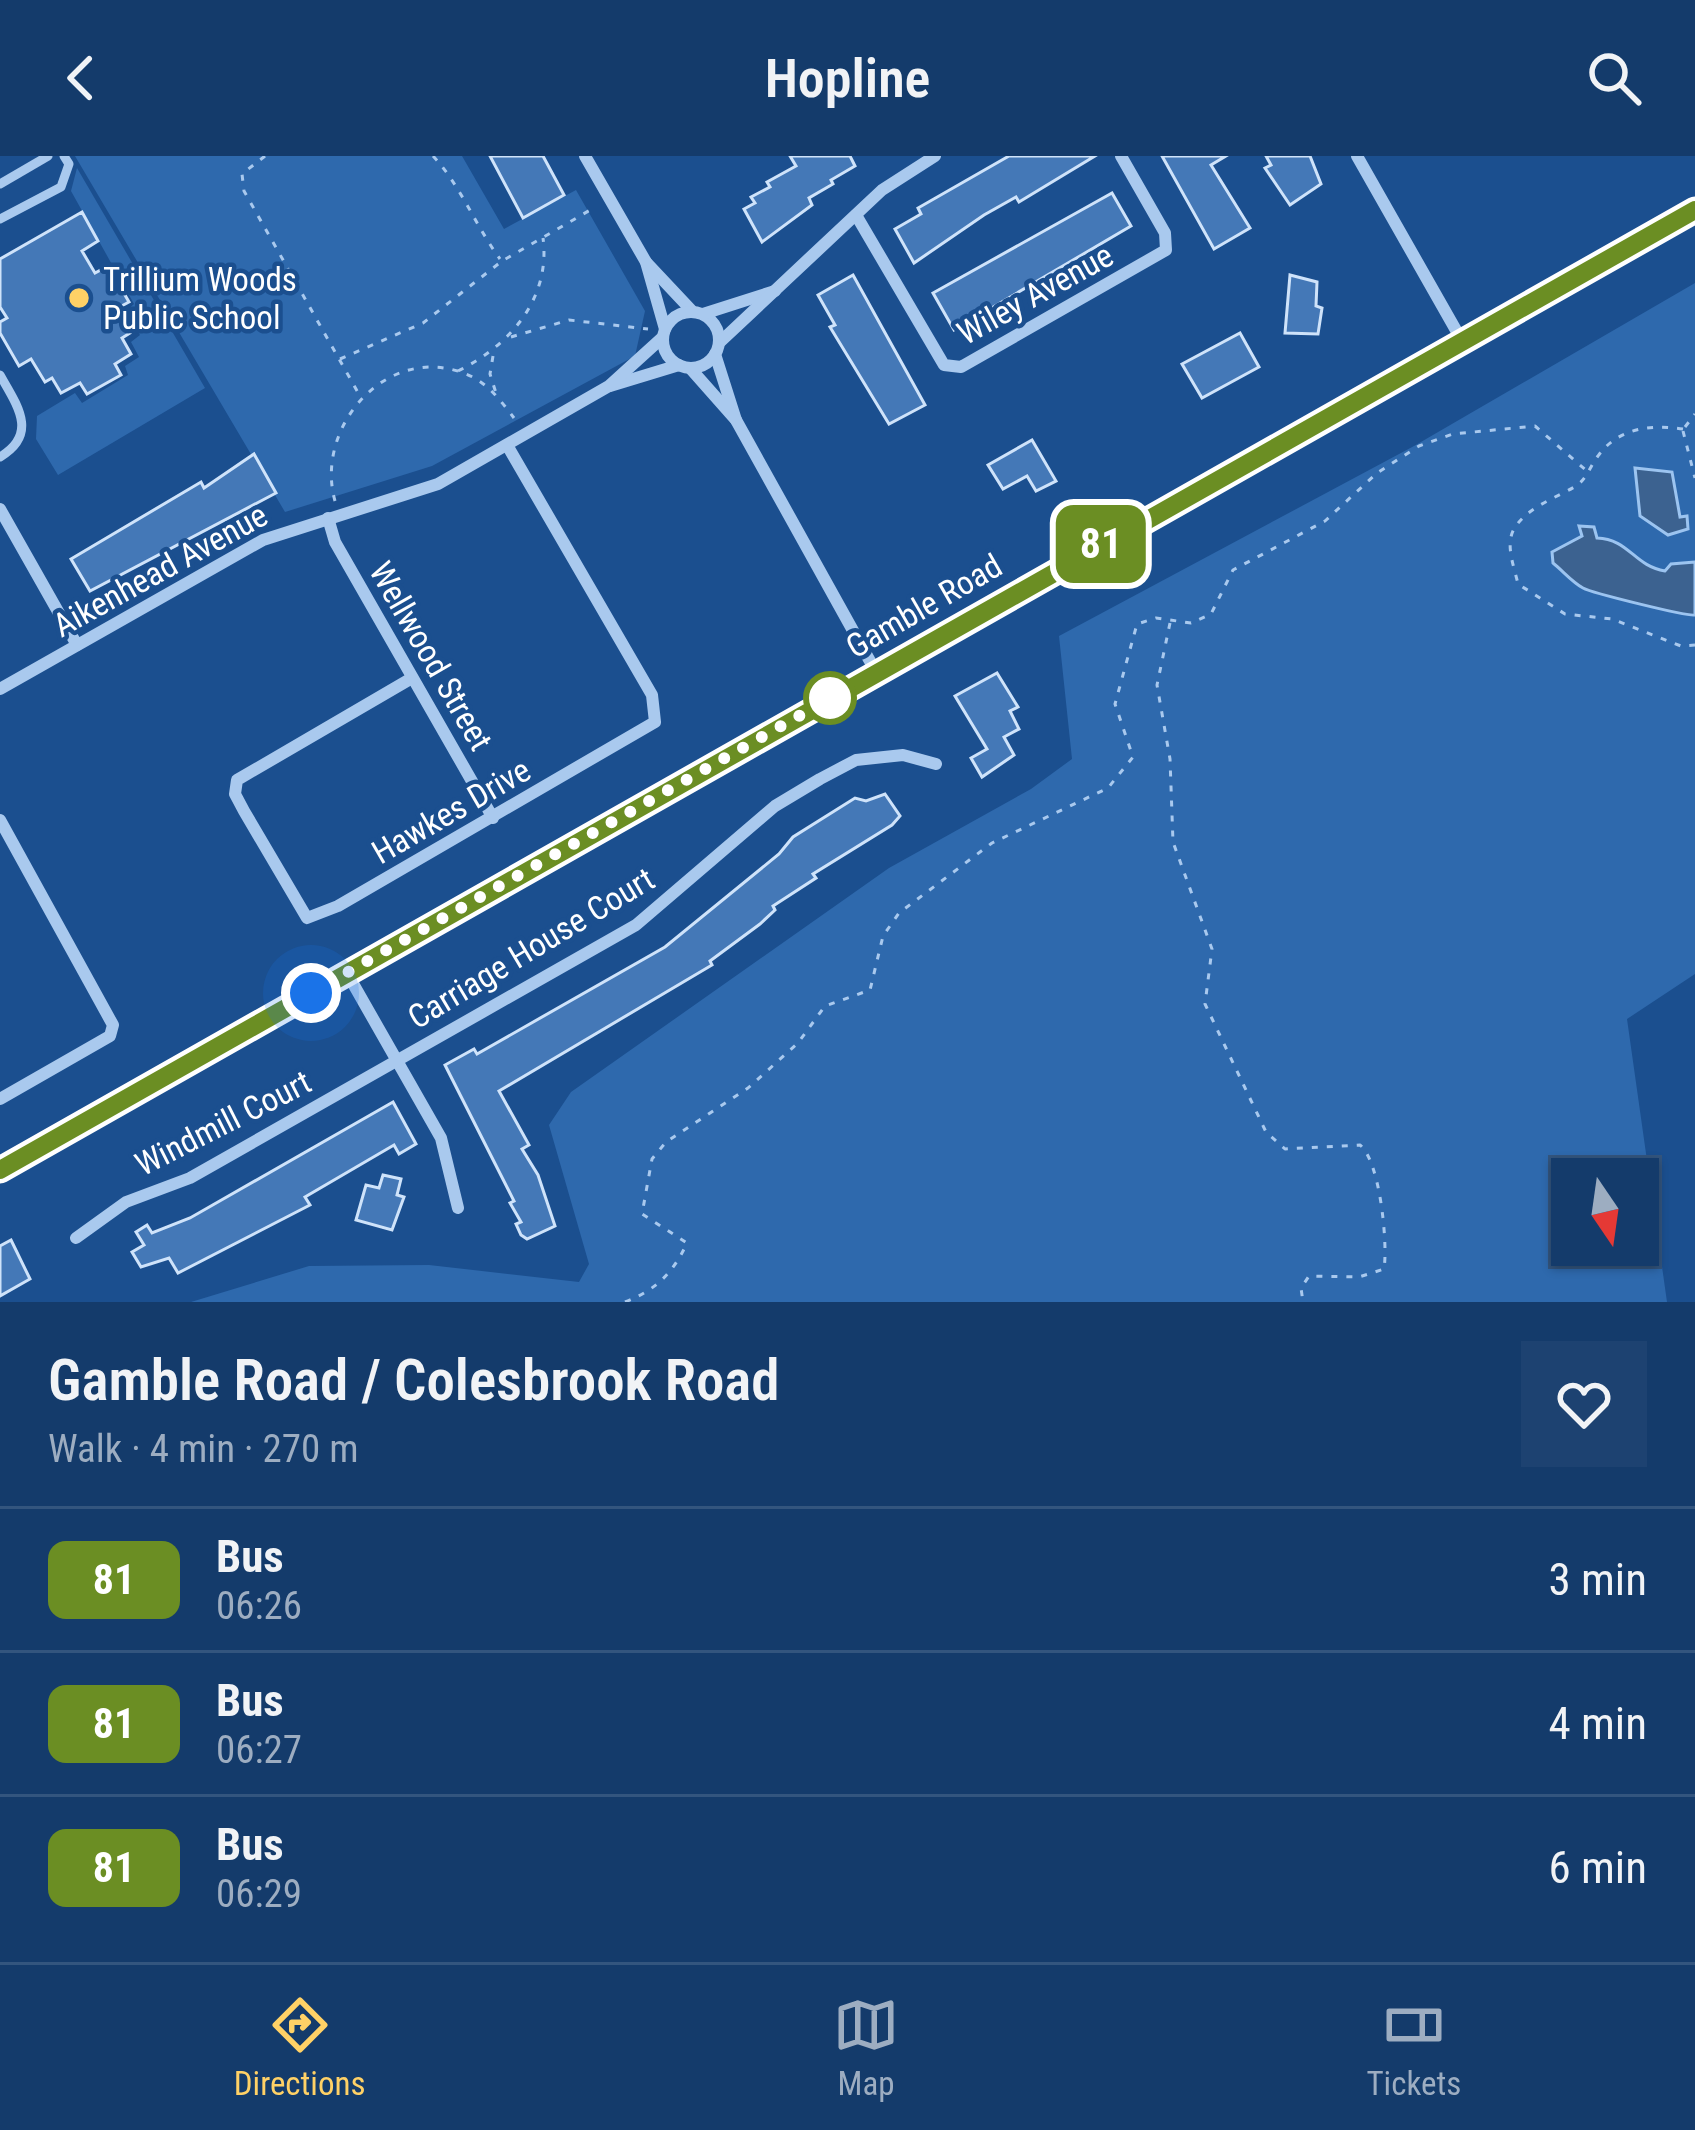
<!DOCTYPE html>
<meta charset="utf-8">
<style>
body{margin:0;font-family:"Roboto Condensed",sans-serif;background:#1d4271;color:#f1f3f6;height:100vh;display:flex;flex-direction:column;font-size:45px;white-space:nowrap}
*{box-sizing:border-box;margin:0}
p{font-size:39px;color:#9dadc1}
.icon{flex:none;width:66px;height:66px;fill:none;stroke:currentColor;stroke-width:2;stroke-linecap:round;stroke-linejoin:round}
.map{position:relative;height:1146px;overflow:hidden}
.sheet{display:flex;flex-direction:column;background:#143b6b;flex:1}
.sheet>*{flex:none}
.badge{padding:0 24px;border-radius:18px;font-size:42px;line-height:78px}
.needle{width:78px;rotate:167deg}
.buttons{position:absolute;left:1551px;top:1002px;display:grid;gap:24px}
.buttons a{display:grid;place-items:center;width:108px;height:108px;border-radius:0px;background:#143b6b;box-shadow:0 3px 9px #0004,0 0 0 3px #33557e;font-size:60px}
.you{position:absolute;width:60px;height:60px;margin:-30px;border:9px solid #fff;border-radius:50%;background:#1a73e8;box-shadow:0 0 0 18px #1a73e833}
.map>.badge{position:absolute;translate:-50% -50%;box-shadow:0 0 0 6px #fff}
.round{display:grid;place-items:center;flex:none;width:126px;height:126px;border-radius:0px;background:#1d4271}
.head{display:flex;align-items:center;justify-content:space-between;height:204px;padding:0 48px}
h1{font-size:57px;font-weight:600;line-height:90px}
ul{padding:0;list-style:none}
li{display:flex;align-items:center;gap:36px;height:144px;padding:0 48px;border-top:3px solid #33557e}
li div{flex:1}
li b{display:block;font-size:45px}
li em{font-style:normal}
li .badge{min-width:132px;font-weight:700;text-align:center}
header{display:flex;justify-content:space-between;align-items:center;height:156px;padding:0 48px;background:#143b6b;font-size:54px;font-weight:600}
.menu{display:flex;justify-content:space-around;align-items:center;height:168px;border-top:3px solid #33557e;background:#143b6b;font-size:33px;color:#9dadc1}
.menu a{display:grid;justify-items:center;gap:6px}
.menu .on{color:#ffd166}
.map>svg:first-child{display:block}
.green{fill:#2e69ad;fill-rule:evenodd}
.water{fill:#3c6290;stroke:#9cc4f0;stroke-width:3}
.building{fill:#4478b7;stroke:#cfe3fa;stroke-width:3}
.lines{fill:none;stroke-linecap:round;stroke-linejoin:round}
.path{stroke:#a9c9ee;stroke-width:3;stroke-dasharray:6 9;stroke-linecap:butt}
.lane{stroke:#a9c9ee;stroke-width:9}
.street{stroke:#a9c9ee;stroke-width:12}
.secondary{stroke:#d6e6fa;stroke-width:24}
.line-casing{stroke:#fff;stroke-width:27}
.line{stroke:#6b8e23;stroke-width:18}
.walk{stroke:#fff;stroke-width:12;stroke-dasharray:0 21.6}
.poi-dot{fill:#ffd166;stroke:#1b4f8f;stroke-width:4.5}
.stop-dot{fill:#fff;stroke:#6b8e23;stroke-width:6}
.labels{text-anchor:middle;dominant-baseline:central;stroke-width:9;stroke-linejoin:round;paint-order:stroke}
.poi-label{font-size:33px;fill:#fff;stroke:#1b4f8f;text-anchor:start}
.street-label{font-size:33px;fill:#fff;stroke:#1b4f8f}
</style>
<header><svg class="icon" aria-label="back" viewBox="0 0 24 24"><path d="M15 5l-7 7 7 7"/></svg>Hopline<svg class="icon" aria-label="search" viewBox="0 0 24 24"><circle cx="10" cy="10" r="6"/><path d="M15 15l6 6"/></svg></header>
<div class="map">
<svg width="1695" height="1146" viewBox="0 0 1695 1146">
<rect width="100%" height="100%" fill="#1b4f8f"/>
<g class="green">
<path d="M 75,0 L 462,0 L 504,73 L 576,34 L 645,155 L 635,200 L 432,310 L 285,356 Z"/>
<path d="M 77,12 L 205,232 L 58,319 L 36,283 L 37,260 L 75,237 L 82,247 L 128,219 L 125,210 L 139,201 L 131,186 L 140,179 L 125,156 L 134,148 L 71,35 Z"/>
<path d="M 1695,127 L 1695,818 L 1627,863 L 1667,1146 L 191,1146 L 309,1110 L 429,1109 L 579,1126 L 589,1108 L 549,969 L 571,936 L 889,712 L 1031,633 L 1072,603 L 1059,480 L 1414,290 ZM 1572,1023 L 1638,1023 L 1638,1089 L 1572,1089 Z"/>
</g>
<g class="water">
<path d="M 1635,312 L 1672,316 L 1680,361 L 1687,360 L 1688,373 L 1668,379 L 1640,360 Z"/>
<path d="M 1579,370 L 1594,371 L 1597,382 C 1629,383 1634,410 1665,415 L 1671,408 L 1695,406 L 1695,459 C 1689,461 1592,437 1583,432 C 1572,426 1563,415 1553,407 L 1552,396 L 1582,380 Z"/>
</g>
<g class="building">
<path d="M 490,0 L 543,0 L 564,39 L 523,62 Z"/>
<path d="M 790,0 L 850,0 L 855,10 L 831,24 L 833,28 L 809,42 L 812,49 L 762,86 L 744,53 L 755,47 L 751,41 L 770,31 L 767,26 L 796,10 Z"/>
<path d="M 1009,0 L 1095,0 L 1019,46 L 1016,41 L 984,59 L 914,107 L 895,73 L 921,58 L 918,52 Z"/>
<path d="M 1162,0 L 1226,0 L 1211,9 L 1250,72 L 1214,93 Z"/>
<path d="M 1266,0 L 1310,0 L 1321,28 L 1290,49 L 1265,12 L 1271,9 Z"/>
<path d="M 1112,37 L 1131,70 L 954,174 L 933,137 Z"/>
<path d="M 82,56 L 98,85 L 82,95 L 95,117 L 108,110 L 129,146 L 116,153 L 130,177 L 122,182 L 131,198 L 115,208 L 121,219 L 87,238 L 80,227 L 61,237 L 52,222 L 45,226 L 31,203 L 19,210 L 0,177 L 0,166 L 7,162 L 0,151 L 0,103 Z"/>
<path d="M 853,119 L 925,249 L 889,268 L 830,171 L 835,169 L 818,139 Z"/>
<path d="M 1290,119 L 1317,126 L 1316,150 L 1322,152 L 1318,178 L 1285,177 Z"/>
<path d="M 1240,177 L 1259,211 L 1202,242 L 1182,208 Z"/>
<path d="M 1032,284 L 1056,325 L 1036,335 L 1027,320 L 1003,333 L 988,309 Z"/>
<path d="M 254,298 L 276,337 L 90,435 L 71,403 L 201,326 L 204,332 Z"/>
<path d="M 997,517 L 1018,551 L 1010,555 L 1019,573 L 1004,581 L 1014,599 L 982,621 L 971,602 L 987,593 L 955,540 Z"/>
<path d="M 885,638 L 900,660 L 892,669 L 813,718 L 816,722 L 773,750 L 775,754 L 760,768 L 710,805 L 712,809 L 499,935 L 529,989 L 522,993 L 538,1019 L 555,1070 L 527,1083 L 521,1079 L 516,1068 L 521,1066 L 510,1047 L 514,1045 L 445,909 L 474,893 L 477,898 L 665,791 L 779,698 L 793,681 L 855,642 L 866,645 Z"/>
<path d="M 393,946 L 416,988 L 399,998 L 394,989 L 305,1041 L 310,1049 L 178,1117 L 169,1102 L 141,1111 L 132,1096 L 144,1089 L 136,1076 L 147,1069 L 152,1077 L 190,1062 Z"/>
<path d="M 383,1019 L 401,1023 L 397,1039 L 404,1041 L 392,1074 L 356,1064 L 366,1029 L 379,1032 Z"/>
<path d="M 11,1084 L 30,1123 L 0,1140 L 0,1090 Z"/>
</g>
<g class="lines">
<g class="path">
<path d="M 265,0 L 242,18 L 244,35 L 360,240"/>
<path d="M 433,0 C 461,30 475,69 500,103"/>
<path d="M 511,181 L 569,164 L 648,173"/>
<path d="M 493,200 L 490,218 L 496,237"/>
<path d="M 340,203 L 423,167 L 502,105 L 592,53"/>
<path d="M 458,215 C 509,190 551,143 543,82"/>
<path d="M 1685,271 L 1695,258"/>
<path d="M 1683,273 C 1651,268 1618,272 1598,300 C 1590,310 1587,323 1576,330 C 1556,342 1527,351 1514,373 C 1505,389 1514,410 1518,428 L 1565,458 L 1612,463 L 1681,490 L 1695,489"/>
<path d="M 1683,275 L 1695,322"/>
<path d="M 335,345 C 314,271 387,186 466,218 C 487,226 501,245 514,262"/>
<path d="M 1170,467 L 1157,529 L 1170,603 L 1173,686 L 1212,793 L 1205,848 L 1266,976 L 1285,993 L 1360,989 C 1380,1005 1388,1087 1384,1113 L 1359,1121 L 1309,1120 L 1301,1132 L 1303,1146"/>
<path d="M 625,1146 C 656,1134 673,1117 687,1087 L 642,1058 L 652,1003 L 666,986 L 748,932 L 798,887 L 825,850 L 870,834 L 883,780 L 899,757 L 992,687 L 1108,632 L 1133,601 L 1115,548 L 1137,468 L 1156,462 L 1191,467 L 1211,458 L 1233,414 L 1325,365 L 1377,317 L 1419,290 L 1453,278 L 1535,270 L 1588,316"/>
</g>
<g class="lane">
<path d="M 0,28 L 48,0"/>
<path d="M 0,63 L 61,31 L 69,8 L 64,0"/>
<path d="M 0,219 C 17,249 39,278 0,301"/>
</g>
<g class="street">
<path d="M 585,0 L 646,106 L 665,173"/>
<path d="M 1357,0 L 1461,183"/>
<path d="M 856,59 L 944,209 L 961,211 L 1166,94 L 1165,77 L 1121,0"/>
<path d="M 646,106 L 693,156"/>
<circle cx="691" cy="184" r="28"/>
<path d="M 703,158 L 775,135"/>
<path d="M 719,187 L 882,34 L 935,0"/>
<path d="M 715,198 L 736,264"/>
<path d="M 690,212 L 736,264 L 876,516"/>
<path d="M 610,230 L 679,209"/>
<path d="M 0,353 L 77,489"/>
<path d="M 328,362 L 335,386 L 493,662"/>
<path d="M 412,522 L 237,624 L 235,638 L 244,655 L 307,762 L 338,750 L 655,566 L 652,539 L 507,289"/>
<path d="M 0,533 L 263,384 L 438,328 L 609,230 L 663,181"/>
<path d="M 0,664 L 113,869 L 110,880 L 0,943"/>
<path d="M 347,817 L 441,982 L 458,1052"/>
<path d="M 76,1082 L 126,1046 L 190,1022 L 636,769 L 775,650 L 820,623 L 856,604 L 903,599 L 936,608"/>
</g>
<path class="secondary" d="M 0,1013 L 1695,54"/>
</g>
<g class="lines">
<defs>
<path id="line" d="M 0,1014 L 1695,54"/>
</defs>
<use href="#line" class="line-casing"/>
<use href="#line" class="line"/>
<path class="walk" d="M 311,837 L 848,532 L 830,542"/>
</g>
<circle class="poi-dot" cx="79" cy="142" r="12"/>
<circle class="stop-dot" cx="830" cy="542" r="24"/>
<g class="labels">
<g class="poi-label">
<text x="103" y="123">Trillium Woods<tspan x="103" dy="38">Public School</tspan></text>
</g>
<g class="street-label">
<text transform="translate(1035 138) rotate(-29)">Wiley Avenue</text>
<text transform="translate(160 414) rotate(-29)">Aikenhead Avenue</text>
<text transform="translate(924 450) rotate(-30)">Gamble Road</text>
<text transform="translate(431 500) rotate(60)">Wellwood Street</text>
<text transform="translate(451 655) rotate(-30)">Hawkes Drive</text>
<text transform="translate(531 792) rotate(-31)">Carriage House Court</text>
<text transform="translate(223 967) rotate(-27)">Windmill Court</text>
</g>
</g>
</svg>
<div class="buttons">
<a><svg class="needle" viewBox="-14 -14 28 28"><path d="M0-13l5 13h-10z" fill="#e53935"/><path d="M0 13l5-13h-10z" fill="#9dadc1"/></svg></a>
</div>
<div class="you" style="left:311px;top:837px"></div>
<b class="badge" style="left:1101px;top:388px;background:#6b8e23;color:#fff">81</b>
</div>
<section class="sheet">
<div class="head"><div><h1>Gamble Road / Colesbrook Road</h1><p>Walk · 4 min · 270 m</p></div><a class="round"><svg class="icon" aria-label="heart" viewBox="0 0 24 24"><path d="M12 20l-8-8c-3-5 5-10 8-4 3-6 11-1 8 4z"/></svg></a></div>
<ul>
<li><span class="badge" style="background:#6b8e23;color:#fff">81</span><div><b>Bus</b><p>06:26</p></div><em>3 min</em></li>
<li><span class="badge" style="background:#6b8e23;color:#fff">81</span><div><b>Bus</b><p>06:27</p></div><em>4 min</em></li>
<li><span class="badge" style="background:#6b8e23;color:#fff">81</span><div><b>Bus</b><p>06:29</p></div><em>6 min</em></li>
</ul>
</section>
<nav class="menu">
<a class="on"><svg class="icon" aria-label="directions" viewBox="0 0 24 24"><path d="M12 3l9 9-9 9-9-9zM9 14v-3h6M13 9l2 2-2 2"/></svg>Directions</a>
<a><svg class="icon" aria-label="map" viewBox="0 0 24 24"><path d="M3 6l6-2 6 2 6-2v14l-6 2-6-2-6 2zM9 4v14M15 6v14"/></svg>Map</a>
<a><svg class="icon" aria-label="tickets" viewBox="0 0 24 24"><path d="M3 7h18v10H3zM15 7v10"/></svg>Tickets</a>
</nav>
